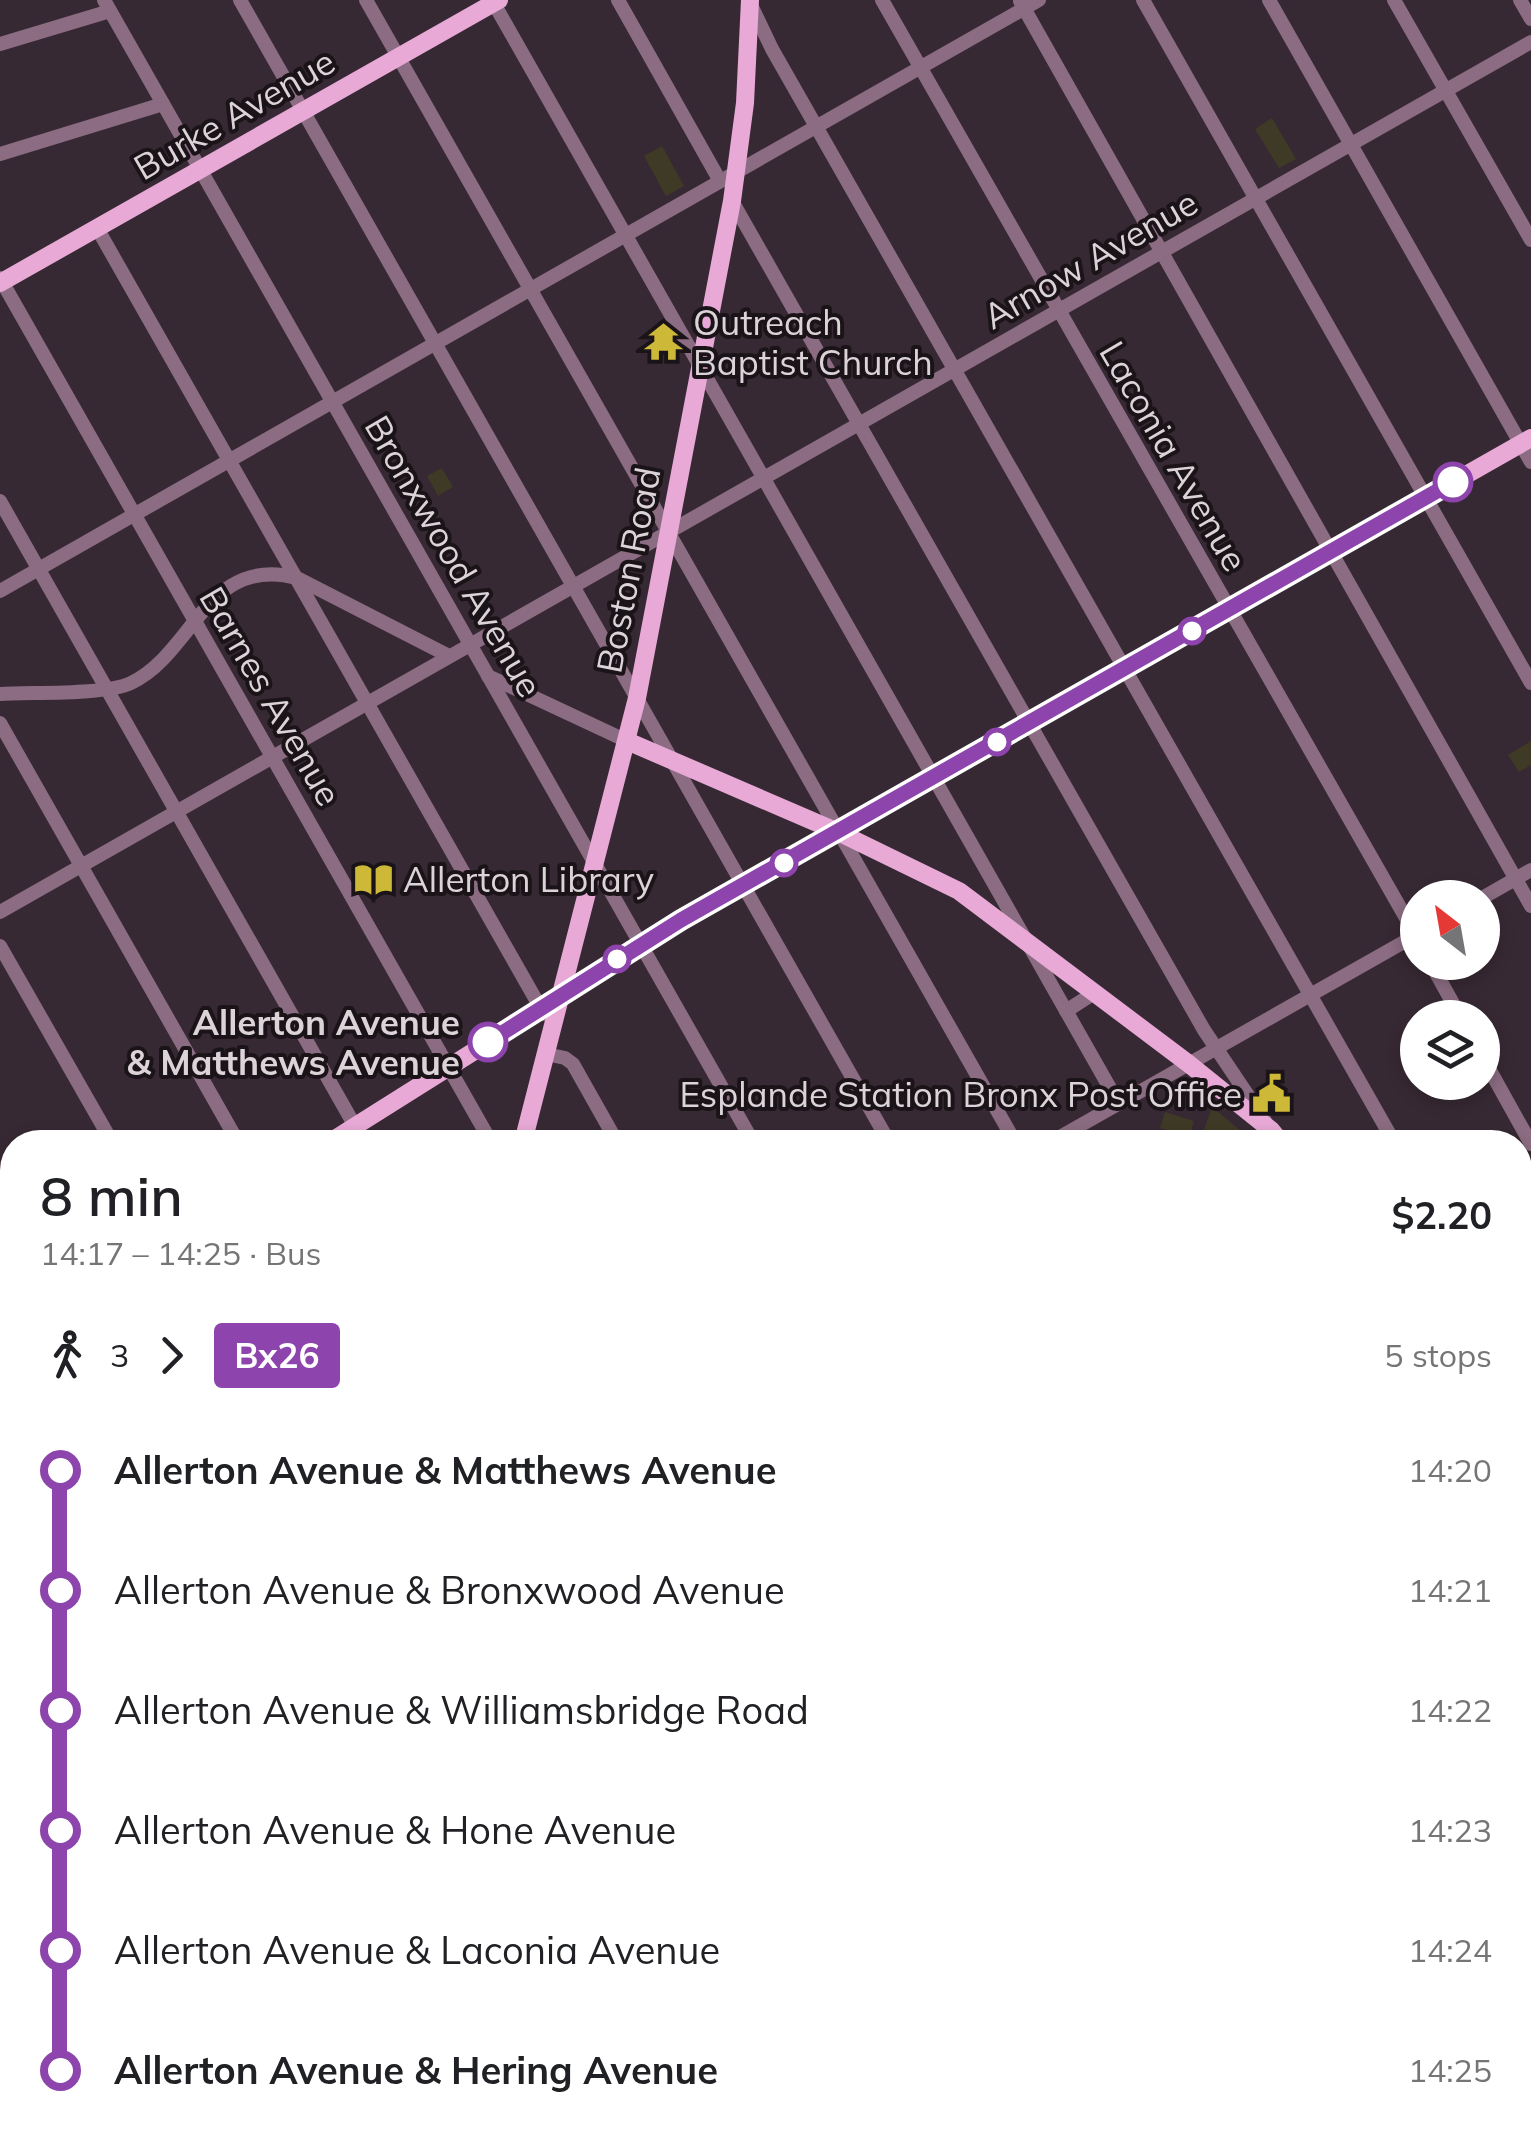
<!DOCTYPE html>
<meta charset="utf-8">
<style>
body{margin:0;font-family:Mulish,sans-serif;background:#f2f2f2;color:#202124;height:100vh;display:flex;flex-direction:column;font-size:38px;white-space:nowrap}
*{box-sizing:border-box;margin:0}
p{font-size:32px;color:#757577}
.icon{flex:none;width:55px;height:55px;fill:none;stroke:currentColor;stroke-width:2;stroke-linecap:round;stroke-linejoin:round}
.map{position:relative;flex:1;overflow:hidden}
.panel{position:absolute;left:0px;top:1130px;width:1532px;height:1022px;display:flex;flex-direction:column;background:#fff;border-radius:40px 40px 0 0;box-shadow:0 5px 15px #0003}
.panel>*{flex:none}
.badge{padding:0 20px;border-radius:8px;font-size:35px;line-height:65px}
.needle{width:65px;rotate:329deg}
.controls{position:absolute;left:1400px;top:880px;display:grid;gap:20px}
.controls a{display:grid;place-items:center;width:100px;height:100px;border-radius:50%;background:#fff;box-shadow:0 5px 15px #0003;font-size:50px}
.map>.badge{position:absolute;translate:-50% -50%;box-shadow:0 0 0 5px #fff}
.legs{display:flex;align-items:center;gap:15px;height:110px;padding:0 40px;font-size:32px}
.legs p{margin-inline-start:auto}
.summary{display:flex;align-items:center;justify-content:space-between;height:170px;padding:0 40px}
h1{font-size:55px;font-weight:600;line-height:75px}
ul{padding:0 40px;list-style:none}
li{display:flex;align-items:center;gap:35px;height:120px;font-size:38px}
li i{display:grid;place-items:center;width:15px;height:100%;margin:0 12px;background:currentColor}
li i::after{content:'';width:25px;height:25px;margin:-12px;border:8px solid;border-radius:50%;background:#fff}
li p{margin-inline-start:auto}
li:first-child i{background:linear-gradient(#0000 50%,currentColor 0)}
li:last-child i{background:linear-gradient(currentColor 50%,#0000 0)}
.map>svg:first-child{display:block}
.green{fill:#3e3a25}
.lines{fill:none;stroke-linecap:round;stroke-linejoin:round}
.minor{stroke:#8b6c82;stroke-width:14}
.major{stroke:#e8a9d6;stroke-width:18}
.rail{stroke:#8b7f87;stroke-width:2.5}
.line-1-casing{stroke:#fff;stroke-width:22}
.line-1{stroke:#8e44ad;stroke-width:15}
.stop-1-dot{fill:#fff;stroke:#8e44ad;stroke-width:5}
.labels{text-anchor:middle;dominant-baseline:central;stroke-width:8;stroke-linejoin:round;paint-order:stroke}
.street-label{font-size:35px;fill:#dcd3d9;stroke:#1a1418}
.poi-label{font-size:35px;fill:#dcd3d9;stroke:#1a1418;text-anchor:start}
.stop-label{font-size:35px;font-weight:bold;fill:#dcd3d9;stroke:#1a1418;text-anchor:end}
</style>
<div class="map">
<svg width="1531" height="2151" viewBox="0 0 1531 2151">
<rect width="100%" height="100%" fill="#372933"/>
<g class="green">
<path d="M 1272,118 L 1296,159 L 1279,168 L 1255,129 Z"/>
<path d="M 662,146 L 684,186 L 666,196 L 644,156 Z"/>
<path d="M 442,468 L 453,487 L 438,496 L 427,476 Z"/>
<path d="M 1531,741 L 1531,765 L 1519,772 L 1508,755 Z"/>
<path d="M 1212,1107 L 1254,1142 L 1200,1142 Z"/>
<path d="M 1165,1112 L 1194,1121 L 1189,1138 L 1160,1128 Z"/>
<path d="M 1531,1757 L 1531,1935 L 1520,1943 L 1520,1769 L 1521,1763 Z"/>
<path d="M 0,1963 L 12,1987 L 12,2140 L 92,2140 L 97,2151 L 0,2151 Z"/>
<path d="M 948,2140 L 1215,2140 L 1198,2151 L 931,2151 Z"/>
</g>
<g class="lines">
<g class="minor">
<path d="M 104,0 L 753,1142"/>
<path d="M 240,0 L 889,1142"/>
<path d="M 366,0 L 1015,1142"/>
<path d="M 492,0 L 1119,1104"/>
<path d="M 618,0 L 720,181"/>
<path d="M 882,0 L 1418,939"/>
<path d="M 1143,0 L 1531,683"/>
<path d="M 1269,0 L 1531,462"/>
<path d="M 1394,0 L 1531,240"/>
<path d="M 1520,0 L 1531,19"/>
<path d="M 1020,1 L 1531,906"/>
<path d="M 750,3 L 772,49 L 1394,1142"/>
<path d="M 0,44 L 110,11"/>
<path d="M 0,154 L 163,104"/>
<path d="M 732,201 L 1204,1030 L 1265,1121"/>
<path d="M 97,228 L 544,1014"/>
<path d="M 0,278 L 491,1142"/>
<path d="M 0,501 L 364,1142"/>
<path d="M 0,591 L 1039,0"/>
<path d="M 488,676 L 627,741"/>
<path d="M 0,694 C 32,692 106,695 131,683 C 194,653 207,554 297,578 L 449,656"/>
<path d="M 0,723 L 238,1142"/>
<path d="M 1482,898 L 1531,870"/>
<path d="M 0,912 L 1531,42"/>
<path d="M 0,946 L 112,1142"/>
<path d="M 1430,962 L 1461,1018"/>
<path d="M 1066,1011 L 1094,993"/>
<path d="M 546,1054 L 565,1058 L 573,1064 L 617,1142"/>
<path d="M 1482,1056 L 1531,1144"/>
<path d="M 1051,1142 L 1418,934"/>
<path d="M 1520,1206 L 1531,1200"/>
<path d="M 1520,1336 L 1531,1329"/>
<path d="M 0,1424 L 12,1446"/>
<path d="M 0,1646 L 12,1668"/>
<path d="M 0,1740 L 12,1733"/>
<path d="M 1520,1757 L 1531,1750"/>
<path d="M 1520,1786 L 1531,1802"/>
<path d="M 0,1906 L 12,1929"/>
<path d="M 1520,1978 L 1531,1971"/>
<path d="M 1520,2045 L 1531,2054"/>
<path d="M 121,2140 L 126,2151"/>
<path d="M 281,2140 L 287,2151"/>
<path d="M 406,2140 L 413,2151"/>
<path d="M 679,2140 L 685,2151"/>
<path d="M 805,2140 L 812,2151"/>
<path d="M 1309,2140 L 1316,2151"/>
<path d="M 1437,2140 L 1443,2151"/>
<path d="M 1461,2140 L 1474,2151"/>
<path d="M 912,2151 L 929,2140"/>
<path d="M 1251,2151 L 1268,2140"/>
</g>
<g class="major">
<path d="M 0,283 L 499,0"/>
<path d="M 627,741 L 838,832 L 959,891 L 1189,1064 L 1271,1130 L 1281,1142"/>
<path d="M 330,1142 L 681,921 L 1531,438"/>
<path d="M 523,1142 L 637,698 L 732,201 L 745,103 L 750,0"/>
<path d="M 0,1185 L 12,1207"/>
<path d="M 0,1353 L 12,1345"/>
<path d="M 1520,1455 L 1531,1469"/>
<path d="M 1520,1864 L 1531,1857"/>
<path d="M 1520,1950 L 1531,1943"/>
<path d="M 546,2140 L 549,2151"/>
<path d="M 1080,2151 L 1097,2140"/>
<path d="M 1211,2151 L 1228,2140"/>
</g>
<g class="rail">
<path d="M 0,1174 L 12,1196"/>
<path d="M 0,1196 L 12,1218"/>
<path d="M 549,2140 L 556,2151"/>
</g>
</g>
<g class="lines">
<defs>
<path id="line-1" d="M 488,1042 L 681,920 L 1453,482"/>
</defs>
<use href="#line-1" class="line-1-casing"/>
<use href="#line-1" class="line-1"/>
</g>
<defs>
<symbol id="temple-bare" viewBox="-9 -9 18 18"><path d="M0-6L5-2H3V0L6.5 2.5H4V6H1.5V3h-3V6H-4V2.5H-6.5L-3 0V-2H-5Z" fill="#ceb837" stroke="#1a1418" stroke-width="2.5" paint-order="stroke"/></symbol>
<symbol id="library-bare" viewBox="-9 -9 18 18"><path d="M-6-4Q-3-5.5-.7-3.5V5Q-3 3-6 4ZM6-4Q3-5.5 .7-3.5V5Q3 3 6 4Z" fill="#ceb837" stroke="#1a1418" stroke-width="2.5" paint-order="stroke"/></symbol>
<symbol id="civic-bare" viewBox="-9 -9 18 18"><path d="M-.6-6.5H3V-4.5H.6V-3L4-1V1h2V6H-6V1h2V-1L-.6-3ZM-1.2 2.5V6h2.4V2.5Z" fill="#ceb837" stroke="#1a1418" stroke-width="2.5" paint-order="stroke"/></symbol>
</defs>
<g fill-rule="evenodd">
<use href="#temple-bare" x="636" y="314" width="55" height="55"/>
<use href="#library-bare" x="346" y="852" width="55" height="55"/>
<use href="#civic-bare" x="1244" y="1066" width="55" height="55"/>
</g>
<g class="stop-1-dot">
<circle cx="1453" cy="482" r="18"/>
<circle cx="1192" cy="631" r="12"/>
<circle cx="997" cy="742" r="12"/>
<circle cx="784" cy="863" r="12"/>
<circle cx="617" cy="959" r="12"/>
<circle cx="488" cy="1042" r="18"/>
</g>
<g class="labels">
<g class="street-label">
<text transform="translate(234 114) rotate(-30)">Burke Avenue</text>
<text transform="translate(1090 259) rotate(-30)">Arnow Avenue</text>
<text transform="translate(1174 456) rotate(60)">Laconia Avenue</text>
<text transform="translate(454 556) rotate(60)">Bronxwood Avenue</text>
<text transform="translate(628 570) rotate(-79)">Boston Road</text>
<text transform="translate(271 696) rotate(60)">Barnes Avenue</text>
</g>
<g class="poi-label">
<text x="693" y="322">Outreach<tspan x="693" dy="40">Baptist Church</tspan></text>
<text x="403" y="879">Allerton Library</text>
<text x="1242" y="1094" text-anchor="end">Esplande Station Bronx Post Office</text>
</g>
<g class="stop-label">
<text x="460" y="1022">Allerton Avenue<tspan x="460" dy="40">&amp; Matthews Avenue</tspan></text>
</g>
</g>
</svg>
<div class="controls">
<a><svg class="needle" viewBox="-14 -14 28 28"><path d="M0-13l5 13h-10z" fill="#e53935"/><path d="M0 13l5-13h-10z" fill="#757577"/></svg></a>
<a><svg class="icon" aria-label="layers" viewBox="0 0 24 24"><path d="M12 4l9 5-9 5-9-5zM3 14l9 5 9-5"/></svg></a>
</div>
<section class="panel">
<div class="summary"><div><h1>8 min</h1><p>14:17 – 14:25 · Bus</p></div><b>$2.20</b></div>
<div class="legs"><svg class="icon" aria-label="walk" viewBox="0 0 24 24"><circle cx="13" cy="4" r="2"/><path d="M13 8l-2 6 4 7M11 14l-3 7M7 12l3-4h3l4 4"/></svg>3<svg class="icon" aria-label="forward" viewBox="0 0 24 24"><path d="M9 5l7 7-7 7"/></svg><b class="badge" style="background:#8e44ad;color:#fff">Bx26</b><p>5 stops</p></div>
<ul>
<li><i style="color:#8e44ad"></i><b>Allerton Avenue &amp; Matthews Avenue</b><p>14:20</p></li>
<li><i style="color:#8e44ad"></i><span>Allerton Avenue &amp; Bronxwood Avenue</span><p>14:21</p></li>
<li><i style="color:#8e44ad"></i><span>Allerton Avenue &amp; Williamsbridge Road</span><p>14:22</p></li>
<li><i style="color:#8e44ad"></i><span>Allerton Avenue &amp; Hone Avenue</span><p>14:23</p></li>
<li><i style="color:#8e44ad"></i><span>Allerton Avenue &amp; Laconia Avenue</span><p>14:24</p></li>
<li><i style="color:#8e44ad"></i><b>Allerton Avenue &amp; Hering Avenue</b><p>14:25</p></li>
</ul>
</section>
</div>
